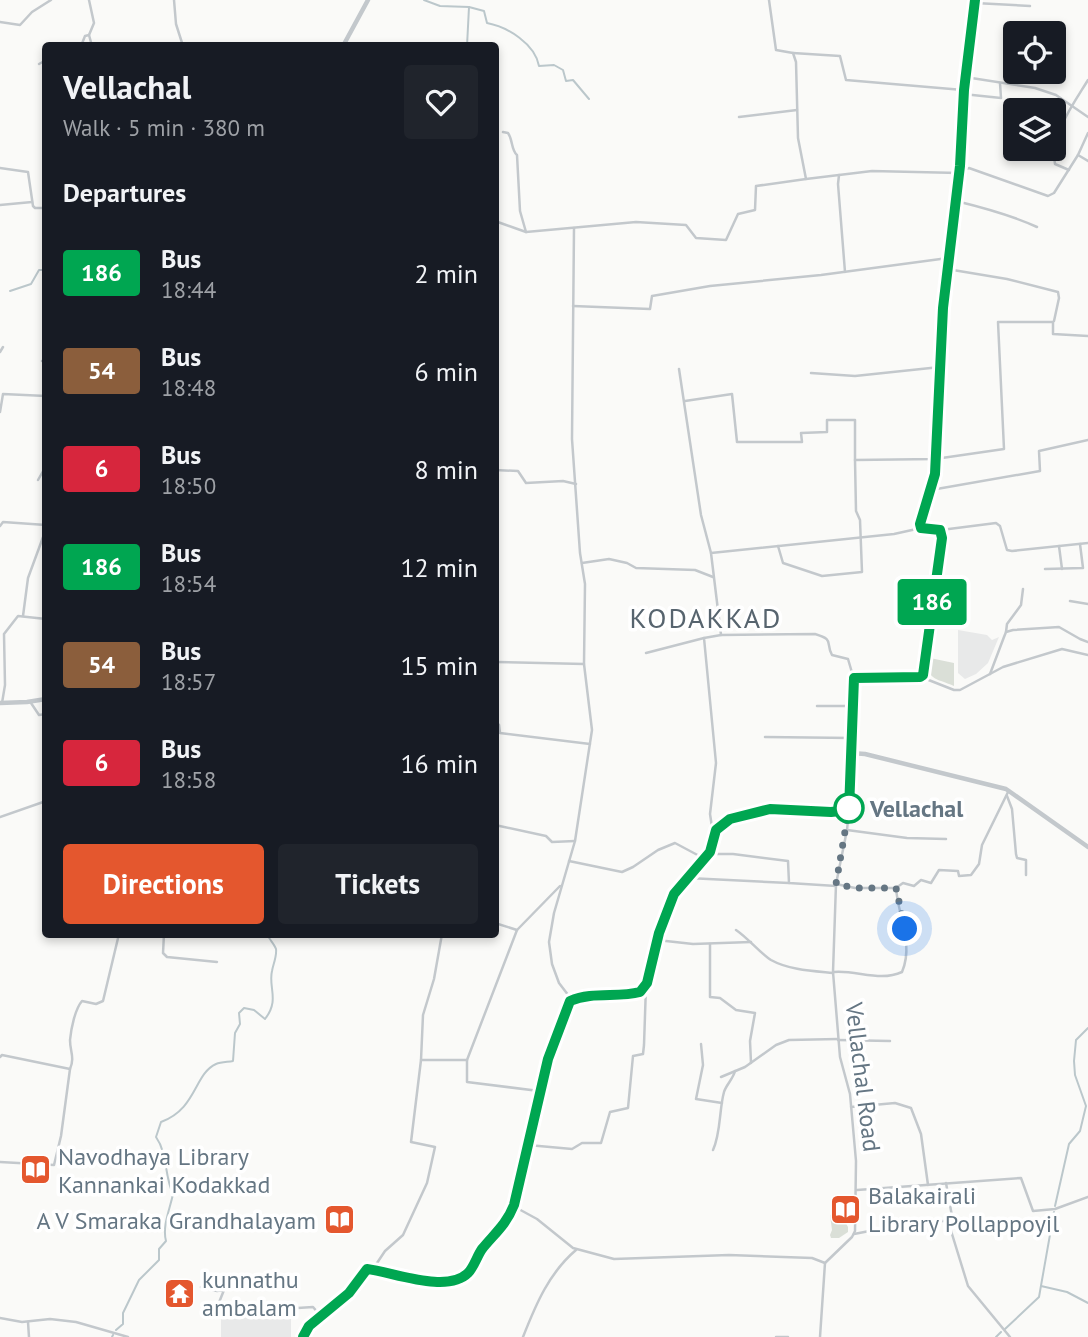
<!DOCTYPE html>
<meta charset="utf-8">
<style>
body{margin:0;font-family:"PT Sans",sans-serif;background:#20242c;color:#f1f3f6;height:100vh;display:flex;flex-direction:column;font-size:26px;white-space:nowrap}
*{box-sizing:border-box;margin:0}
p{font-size:23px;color:#9ea1a6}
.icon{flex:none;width:38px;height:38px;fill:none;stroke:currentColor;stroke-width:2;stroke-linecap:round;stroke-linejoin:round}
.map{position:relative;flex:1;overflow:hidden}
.panel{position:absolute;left:42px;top:42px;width:457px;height:896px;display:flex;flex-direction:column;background:#171b24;border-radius:7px;box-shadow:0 4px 10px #0003}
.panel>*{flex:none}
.badge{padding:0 14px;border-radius:5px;font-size:24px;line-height:46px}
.buttons{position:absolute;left:1003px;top:21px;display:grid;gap:14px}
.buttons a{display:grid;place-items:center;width:63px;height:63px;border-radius:7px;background:#171b24;box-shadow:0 4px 10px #0003;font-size:35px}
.you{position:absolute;width:35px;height:35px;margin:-18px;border:5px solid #fff;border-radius:50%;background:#1a73e8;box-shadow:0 0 0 10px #1a73e833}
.map>.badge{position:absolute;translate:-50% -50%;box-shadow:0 0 0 4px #fff}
h2{padding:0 21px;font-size:26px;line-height:63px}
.round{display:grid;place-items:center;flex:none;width:74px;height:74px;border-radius:7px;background:#20242c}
.head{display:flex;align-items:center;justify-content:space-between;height:119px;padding:0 21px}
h1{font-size:33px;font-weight:800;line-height:52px}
.cta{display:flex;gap:14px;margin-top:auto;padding:14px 21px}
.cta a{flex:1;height:80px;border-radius:7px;background:#e4572e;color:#fff;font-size:28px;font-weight:800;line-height:80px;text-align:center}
.cta a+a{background:#20242c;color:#f1f3f6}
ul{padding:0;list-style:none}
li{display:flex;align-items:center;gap:21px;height:98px;padding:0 21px}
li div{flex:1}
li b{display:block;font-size:26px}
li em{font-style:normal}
li .badge{min-width:77px;font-weight:700;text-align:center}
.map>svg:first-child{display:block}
.built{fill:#e8e9e9}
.green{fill:#dadfd7}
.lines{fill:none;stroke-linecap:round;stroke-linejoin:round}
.stream{stroke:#bbc7cb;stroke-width:2}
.secondary-casing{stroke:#b3babf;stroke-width:8}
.minor{stroke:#c3c8cc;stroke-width:2.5}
.tertiary{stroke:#c3c8cc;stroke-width:4.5}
.secondary{stroke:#fff;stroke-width:5}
.line-casing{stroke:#fff;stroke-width:16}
.line{stroke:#00a651;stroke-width:10}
.walk{stroke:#657683;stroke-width:7;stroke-dasharray:0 12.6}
.stop-dot{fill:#fff;stroke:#00a651;stroke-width:3.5}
.labels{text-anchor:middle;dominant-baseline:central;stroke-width:7;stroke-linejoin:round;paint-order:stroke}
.stop-label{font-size:24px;font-weight:bold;fill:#657683;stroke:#fff;text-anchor:start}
.street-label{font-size:24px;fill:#657683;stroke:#fff}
.poi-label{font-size:24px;fill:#657683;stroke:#fff;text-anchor:start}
.quarter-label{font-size:28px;letter-spacing:2px;fill:#57646e;stroke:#fff}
</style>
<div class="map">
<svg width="1088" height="1337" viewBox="0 0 1088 1337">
<rect width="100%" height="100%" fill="#fafaf8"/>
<g class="built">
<path d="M 958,630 L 987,635 L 992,640 L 999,637 L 988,663 L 976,674 L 965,679 L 958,673 Z"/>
<rect x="221" y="1310" width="70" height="27"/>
</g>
<g class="green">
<path d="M 930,658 L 954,663 L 954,686 C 936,678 925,680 930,658 Z"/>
<path d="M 835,1213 L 841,1214 L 848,1227 L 848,1232 L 839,1238 L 831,1238 L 830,1235 L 832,1230 L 830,1215 Z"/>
</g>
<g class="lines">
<g class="stream">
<path d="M 424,0 L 440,6 L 469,7 L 467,46"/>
<path d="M 469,7 L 484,11 L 487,23 C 508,27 535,44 539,66 L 554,65 L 563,70 L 566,81 L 573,80 L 589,99"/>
<path d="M 10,291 L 31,284 L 39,270 L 46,270"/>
<path d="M 1055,1206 L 1069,1144 L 1080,1131 L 1086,1106 L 1075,1075 L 1074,1061 L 1076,1040 L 1088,1028"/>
<path d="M 1041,1286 L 1067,1292 L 1088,1303"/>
<path d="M 1005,1329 L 1039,1297 L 1054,1212"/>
<path d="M 116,1330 L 123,1324 L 123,1313 L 139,1280 L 159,1260 L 159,1249 L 166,1241 C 162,1226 170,1209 173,1194 C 164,1175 168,1154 156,1137 L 161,1122 C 197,1109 194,1074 216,1064 C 221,1062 228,1062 233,1061 L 235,1033 L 240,1024 L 239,1013 L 244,1008 L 254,1010 L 265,1019 C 280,1000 268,987 272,971 C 273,965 277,956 276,949 C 275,945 269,939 267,934"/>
<path d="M 112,1337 L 113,1335"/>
<path d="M 996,1337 L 1001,1332"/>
</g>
<defs>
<path id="secondary" d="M 303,1337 L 309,1326 L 349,1293 L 367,1269 C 393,1272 445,1294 467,1273 C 473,1267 477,1257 482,1250 C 494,1234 506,1226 513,1206 L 548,1059 L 570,1001 C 593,991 617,998 641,992 L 647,983 L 659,933 L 674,894 L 710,852 L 716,830 L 730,819 L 770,809 L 831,812 L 849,810 L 854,678 L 920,677 L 923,675 L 942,538 L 940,530 L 921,528 L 920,524 L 935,474 L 943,308 L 960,166 L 963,90 L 975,0"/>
</defs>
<use href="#secondary" class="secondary-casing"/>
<g class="minor">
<path d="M 89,0 L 94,23 L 89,35 L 92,46"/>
<path d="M 174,0 L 176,24 L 183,46"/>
<path d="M 769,0 L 776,50 L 793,53 L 796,62 L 798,138 L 806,179 L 872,171 L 959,173 L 969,168 L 1048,196 L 1054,193 L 1078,155"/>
<path d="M 975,3 L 1030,6"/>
<path d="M 0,22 L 20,25 L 32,12 L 51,0"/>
<path d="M 81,46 L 85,36 L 89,35"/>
<path d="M 793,53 L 840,56 L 846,80 L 963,90"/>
<path d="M 39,64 L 46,60"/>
<path d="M 965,77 L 1035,88 L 1056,95 L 1088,117"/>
<path d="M 963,94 L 1001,98 L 1000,83"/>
<path d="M 739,117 L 797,110"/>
<path d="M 503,132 L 508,133 C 513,140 511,150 517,155 L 520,211 L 526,232"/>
<path d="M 1088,133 L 1078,155 L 1088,161"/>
<path d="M 0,168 L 28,172 L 33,206 L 35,208 L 46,208"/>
<path d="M 1069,170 L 1055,164 C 1050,135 1074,103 1088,80"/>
<path d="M 839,175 L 838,184 L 845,272"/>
<path d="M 956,201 C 985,208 1011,215 1037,227"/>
<path d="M 0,205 L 32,202"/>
<path d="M 495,221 L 526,232 L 636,222 L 686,225 L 696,238 L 726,240 L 738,214 L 755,210 L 756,186 L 806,179"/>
<path d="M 947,269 L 1007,279 L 1058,292 L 1059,298 L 1054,321"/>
<path d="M 573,306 L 650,309 L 652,296 L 710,286 L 821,275 L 948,258"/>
<path d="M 0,352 L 3,347"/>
<path d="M 42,361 L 46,361"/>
<path d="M 679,369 L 701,515 L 711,553"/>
<path d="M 811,373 L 855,376 L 940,367"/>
<path d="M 685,401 L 732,394 L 737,442 L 802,442 L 801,433 L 827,432 L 827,420 L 855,420 L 855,460"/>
<path d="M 0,412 L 3,394 L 46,396"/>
<path d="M 495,470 L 518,471 L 526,483 L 563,481 L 576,484"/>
<path d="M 38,480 L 46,466"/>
<path d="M 931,490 L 1040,471 L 1039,451 L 1088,440"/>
<path d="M 0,526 L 3,522 L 46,525"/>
<path d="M 941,530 L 996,523 L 1000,526 L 1007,550 L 1012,551 L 1088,543"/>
<path d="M 778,546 L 783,563 L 822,576 L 862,572 L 860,520 L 856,511 L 855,460 L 935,459 L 1004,449 L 998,322 L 1053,322 L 1053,334 L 1088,336"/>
<path d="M 1059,546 L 1062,569"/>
<path d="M 582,563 L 609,559 L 627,563 L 636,568 L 695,570 L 713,577"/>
<path d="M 1045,569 L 1083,568 L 1080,544"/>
<path d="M 1070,601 L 1088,604"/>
<path d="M 23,616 L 28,578 L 46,529"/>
<path d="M 1006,632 L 1007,624 L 1021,605 L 1023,589"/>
<path d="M 721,635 L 815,634 C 835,640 825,642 832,655 L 848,659 L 853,676"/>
<path d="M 646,653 L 704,638"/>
<path d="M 495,662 L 584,664"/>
<path d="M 990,674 L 1004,637 L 1006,632 L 1013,630 L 1059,627 L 1080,639 L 1088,642"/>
<path d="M 921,677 L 954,690 L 960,690 L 1003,667 L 1062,649 L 1088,655"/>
<path d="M 2,703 L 5,685 L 4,634 L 18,616 L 46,619"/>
<path d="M 31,703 L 39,715 L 46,714"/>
<path d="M 817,706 L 853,706"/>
<path d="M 495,721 L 499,725 L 500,733 L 590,744"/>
<path d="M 765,737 L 852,738"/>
<path d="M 1007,796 L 1012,809 L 1016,854 L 1017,858 L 1026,860 L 1026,875"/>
<path d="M 0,817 L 46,801"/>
<path d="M 495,825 L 546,836 L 552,842 L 575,841"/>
<path d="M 715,829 L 712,827 L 710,814 L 716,763 L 704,638 L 721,635 L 711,553 L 894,534 L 921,528"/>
<path d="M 847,830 L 907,838 L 946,839"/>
<path d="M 711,854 L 733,854 L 788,861 L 789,883 L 836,886"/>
<path d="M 569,861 L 622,872 L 633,867 L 658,850 L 675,843 L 705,859"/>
<path d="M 688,878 L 789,883"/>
<path d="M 896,888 L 903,883 L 914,886 L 921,880 L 931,883 L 939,870 L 958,871 L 959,876 L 971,875 L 979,864 L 982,845 L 1009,790"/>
<path d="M 495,923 L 517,930"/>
<path d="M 736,930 C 748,938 761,954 771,960 C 789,970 813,971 833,973"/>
<path d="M 164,934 L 163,953 L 167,957 L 217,962"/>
<path d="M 657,940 L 693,944 L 751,942"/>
<path d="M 710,944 L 710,997 L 720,998 L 736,1010 L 755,1013 L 750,1041 L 751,1063"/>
<path d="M 834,972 C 857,970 880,982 902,972 C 914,944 898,916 896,888 L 855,888 L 836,884"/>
<path d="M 572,1000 L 559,983 L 552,964 L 549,942 L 554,913 L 575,841 L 592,730 L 584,664 L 585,584 L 580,553 L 572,439 L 574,228"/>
<path d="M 838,1040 L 890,1041"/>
<path d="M 701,1044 L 703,1065 L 696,1099 L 722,1103"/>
<path d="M 0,1057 L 2,1055 L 70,1069"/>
<path d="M 421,1060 L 423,1015 L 434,979 L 442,934"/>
<path d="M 467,1060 L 467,1082 L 539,1091"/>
<path d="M 721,1077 L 745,1067 L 776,1045 L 789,1040 L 838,1039"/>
<path d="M 851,1107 L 895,1103 L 911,1108 L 921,1134 L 928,1185"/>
<path d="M 528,1145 L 572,1149 L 582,1143 L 601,1143 L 610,1112 L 628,1108 L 633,1056 L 643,1054 L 644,1045 L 646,986"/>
<path d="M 713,1150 C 721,1133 719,1110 724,1092 C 726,1085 733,1079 735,1071"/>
<path d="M 0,1162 L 54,1165 L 61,1136 L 70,1069 C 75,1057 70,1052 70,1040 C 71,1029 75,1009 82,1001 L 96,1004 L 103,1001 L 119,934"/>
<path d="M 946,1183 L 952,1216 L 949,1221"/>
<path d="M 857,1190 L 1021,1178 L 1033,1211 L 1055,1209 L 1088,1197"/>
<path d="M 515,1207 L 537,1219 L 573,1248 L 614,1259 L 729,1255 L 812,1258 L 825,1263"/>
<path d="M 854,1234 L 921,1221 L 948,1221 L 968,1286 L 1010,1337"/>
<path d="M 373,1269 L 385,1251 L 403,1235 L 427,1183 L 435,1147 L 411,1142 L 421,1060 L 467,1060 L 517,930 L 560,886"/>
<path d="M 201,1287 L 217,1291 L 224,1290 L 218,1305 L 232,1309 L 245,1307 L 267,1310 L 313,1307 L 319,1314"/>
<path d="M 0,1318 L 22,1322 L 50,1319 L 76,1322 L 128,1337"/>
<path d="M 28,1322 L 29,1337"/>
<path d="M 523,1337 C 536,1304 549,1273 576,1250"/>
<path d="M 776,1337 L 788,1337"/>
<path d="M 820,1337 L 825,1263 L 852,1237 L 855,1231 L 856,1161 L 850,1094 L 840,1057 L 833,972 L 836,884 L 847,830 L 849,810"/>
</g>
<g class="tertiary">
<path d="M 343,46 L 368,0"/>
<path d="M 0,703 L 27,702 L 46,699"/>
<path d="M 851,753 L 865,754 L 1006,789 L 1088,847"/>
</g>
<use href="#secondary" class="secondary"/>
</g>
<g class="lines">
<defs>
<path id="line" d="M 303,1337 L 309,1326 L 349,1293 L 367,1269 C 393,1272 447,1294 468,1273 C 474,1267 477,1256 482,1249 C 495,1233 506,1225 514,1205 L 548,1059 L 570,1001 C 593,991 617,998 640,992 L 647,983 L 659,933 L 674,894 L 710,852 L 716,830 L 730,819 L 770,809 L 831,812 L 849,810 L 854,678 L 920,677 L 923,675 L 942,538 L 940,530 L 921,528 L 920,524 L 935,474 L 943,308 L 960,166 L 964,90 L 975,0"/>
</defs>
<use href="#line" class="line-casing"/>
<use href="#line" class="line"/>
<path class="walk" d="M 849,808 L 836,884 L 855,888 L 896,888 L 905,929"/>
</g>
<defs>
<symbol id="library-square" viewBox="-11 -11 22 22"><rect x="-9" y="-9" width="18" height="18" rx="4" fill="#e4572e" stroke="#fff"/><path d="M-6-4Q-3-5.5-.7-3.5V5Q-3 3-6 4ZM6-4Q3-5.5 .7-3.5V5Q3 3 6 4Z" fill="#fff"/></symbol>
<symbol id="temple-square" viewBox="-11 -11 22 22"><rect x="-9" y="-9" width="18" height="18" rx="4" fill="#e4572e" stroke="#fff"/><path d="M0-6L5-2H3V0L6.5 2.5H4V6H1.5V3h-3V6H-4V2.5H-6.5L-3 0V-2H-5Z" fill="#fff"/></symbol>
</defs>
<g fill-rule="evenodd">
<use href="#library-square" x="18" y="1152" width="35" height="35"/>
<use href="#library-square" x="828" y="1192" width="35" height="35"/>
<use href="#library-square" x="322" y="1202" width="35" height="35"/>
<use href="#temple-square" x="162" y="1276" width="35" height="35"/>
</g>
<circle class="stop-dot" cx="849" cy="808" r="14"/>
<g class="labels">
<g class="stop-label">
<text x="870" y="808">Vellachal</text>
</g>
<g class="street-label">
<text transform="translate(863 1077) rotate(83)">Vellachal Road</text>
</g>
<g class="poi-label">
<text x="58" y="1156">Navodhaya Library<tspan x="58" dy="28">Kannankai Kodakkad</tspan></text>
<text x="868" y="1195">Balakairali<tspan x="868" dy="28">Library Pollappoyil</tspan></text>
<text x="316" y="1220" text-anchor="end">A V Smaraka Grandhalayam</text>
<text x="202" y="1279">kunnathu<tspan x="202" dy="28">ambalam</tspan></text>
</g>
<g class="quarter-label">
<text x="706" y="617">KODAKKAD</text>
</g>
</g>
</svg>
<div class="buttons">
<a><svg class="icon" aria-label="locate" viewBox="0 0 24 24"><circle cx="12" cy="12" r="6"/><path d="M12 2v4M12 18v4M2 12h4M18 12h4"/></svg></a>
<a><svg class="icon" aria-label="layers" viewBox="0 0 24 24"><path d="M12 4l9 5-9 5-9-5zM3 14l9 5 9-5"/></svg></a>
</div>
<div class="you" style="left:905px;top:929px"></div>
<b class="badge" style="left:932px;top:602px;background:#00a651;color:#fff">186</b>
<section class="panel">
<div class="head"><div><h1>Vellachal</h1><p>Walk · 5 min · 380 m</p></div><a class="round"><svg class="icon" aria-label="heart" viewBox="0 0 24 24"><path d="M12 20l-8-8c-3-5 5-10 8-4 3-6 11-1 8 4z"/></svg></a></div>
<h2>Departures</h2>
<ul>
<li><span class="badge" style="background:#00a651;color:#fff">186</span><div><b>Bus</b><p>18:44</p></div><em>2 min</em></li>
<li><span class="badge" style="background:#8b5e3c;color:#fff">54</span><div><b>Bus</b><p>18:48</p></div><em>6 min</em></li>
<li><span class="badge" style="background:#d7263d;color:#fff">6</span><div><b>Bus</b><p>18:50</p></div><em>8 min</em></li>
<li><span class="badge" style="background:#00a651;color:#fff">186</span><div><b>Bus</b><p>18:54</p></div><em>12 min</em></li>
<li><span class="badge" style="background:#8b5e3c;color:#fff">54</span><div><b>Bus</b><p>18:57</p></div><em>15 min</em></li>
<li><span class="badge" style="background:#d7263d;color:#fff">6</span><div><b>Bus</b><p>18:58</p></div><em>16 min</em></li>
</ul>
<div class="cta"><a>Directions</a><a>Tickets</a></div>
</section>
</div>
